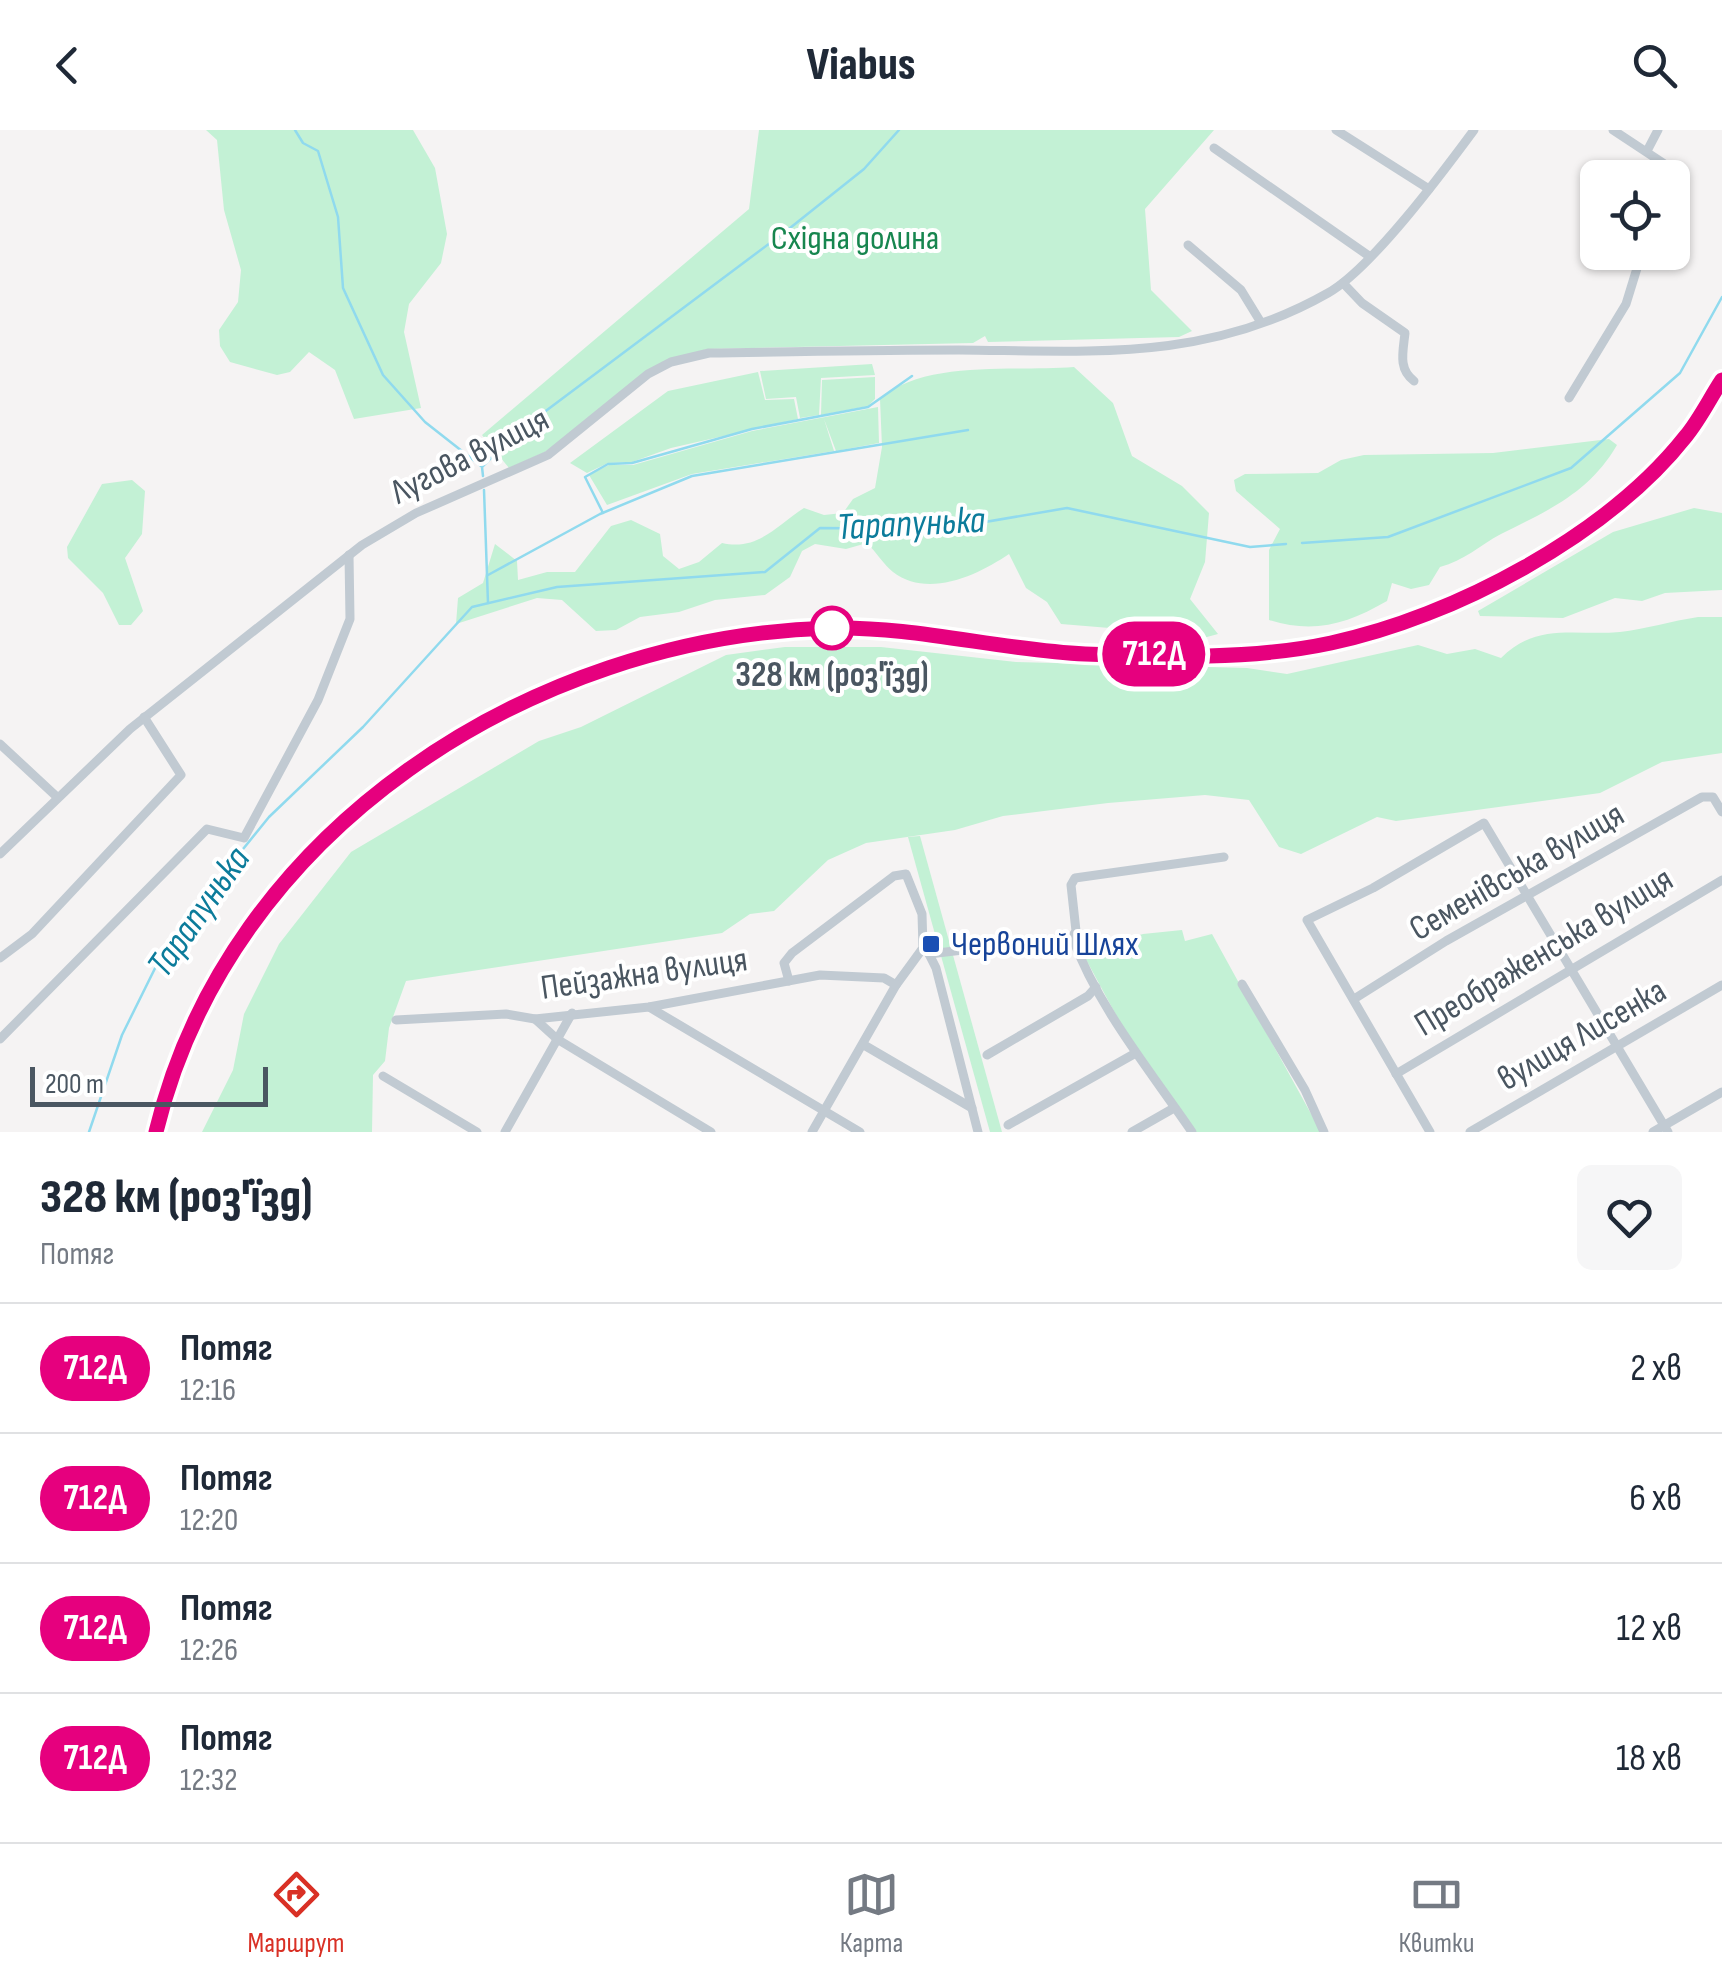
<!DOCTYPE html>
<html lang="uk">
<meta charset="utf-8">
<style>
body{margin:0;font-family:"Sofia Sans Condensed",sans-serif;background:#f6f6f7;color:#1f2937;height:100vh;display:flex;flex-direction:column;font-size:38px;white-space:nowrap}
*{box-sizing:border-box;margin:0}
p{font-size:32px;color:#747a83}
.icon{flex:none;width:55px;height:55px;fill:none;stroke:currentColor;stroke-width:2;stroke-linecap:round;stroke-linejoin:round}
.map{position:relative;height:1002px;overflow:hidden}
.details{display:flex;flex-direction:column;background:#fff;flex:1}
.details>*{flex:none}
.badge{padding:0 20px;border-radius:32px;font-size:35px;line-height:65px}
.buttons{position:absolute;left:1580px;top:30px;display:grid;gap:20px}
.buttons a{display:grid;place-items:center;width:110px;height:110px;border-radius:15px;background:#fff;box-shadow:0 2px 8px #0004;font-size:50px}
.scale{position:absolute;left:30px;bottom:25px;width:238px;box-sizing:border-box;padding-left:10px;border:5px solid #4a5661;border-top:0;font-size:28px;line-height:35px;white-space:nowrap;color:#4a5661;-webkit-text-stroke:8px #fff;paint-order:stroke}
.map>.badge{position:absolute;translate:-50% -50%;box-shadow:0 0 0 5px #fff}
.round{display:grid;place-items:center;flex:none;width:105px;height:105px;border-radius:15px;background:#f6f6f7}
.overview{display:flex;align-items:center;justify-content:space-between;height:170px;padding:0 40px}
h1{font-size:48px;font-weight:800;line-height:75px}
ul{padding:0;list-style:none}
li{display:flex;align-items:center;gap:30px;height:130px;padding:0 40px;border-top:2px solid #e0e1e3}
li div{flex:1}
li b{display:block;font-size:38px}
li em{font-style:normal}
li .badge{min-width:110px;font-weight:700;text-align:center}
header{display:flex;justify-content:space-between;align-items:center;height:130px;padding:0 40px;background:#fff;font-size:45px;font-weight:800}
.tabs{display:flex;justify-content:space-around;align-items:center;height:140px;border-top:2px solid #e0e1e3;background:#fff;font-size:28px;color:#747a83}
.tabs a{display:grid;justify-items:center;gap:5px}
.tabs .current{color:#d93025}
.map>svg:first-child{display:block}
.green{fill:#c3f1d5}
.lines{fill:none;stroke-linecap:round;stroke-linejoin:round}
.stream{stroke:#90daee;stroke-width:2.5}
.minor{stroke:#c1cad2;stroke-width:9}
.rail-casing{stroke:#b5b8bd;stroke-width:6}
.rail{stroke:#fff;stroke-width:2.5;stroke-dasharray:8;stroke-linecap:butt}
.line-casing{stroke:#fff;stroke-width:22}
.line{stroke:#e6007e;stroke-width:15}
.stop-dot{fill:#fff;stroke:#e6007e;stroke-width:5}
.transit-dot{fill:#1a4fb4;stroke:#fff;stroke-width:4}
.labels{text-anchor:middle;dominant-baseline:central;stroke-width:8;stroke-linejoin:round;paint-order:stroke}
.park-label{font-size:35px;fill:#17864f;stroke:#fff}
.street-label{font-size:35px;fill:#4a5661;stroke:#fff}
.stop-label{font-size:35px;font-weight:bold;fill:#4a5661;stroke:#fff}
.transit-label{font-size:35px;fill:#164399;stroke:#fff;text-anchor:start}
.water-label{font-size:38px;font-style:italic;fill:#0c7c9b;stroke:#fff}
</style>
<header><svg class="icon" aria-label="back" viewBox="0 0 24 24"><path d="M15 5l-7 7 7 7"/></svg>Viabus<svg class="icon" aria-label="search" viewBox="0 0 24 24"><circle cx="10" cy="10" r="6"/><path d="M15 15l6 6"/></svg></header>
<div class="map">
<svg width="1722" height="1002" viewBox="0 0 1722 1002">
<rect width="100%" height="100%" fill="#f5f3f3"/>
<g class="green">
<path d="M 206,0 L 413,0 L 435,38 L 447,104 L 441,133 L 409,174 L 404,202 L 421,278 L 354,289 L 335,240 L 309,222 L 290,242 L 277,245 L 230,232 L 220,216 L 219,200 L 238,172 L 241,140 L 224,80 L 217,10 Z"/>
<path d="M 759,0 L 1214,0 L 1145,79 L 1151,160 L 1192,201 L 1179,207 L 988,212 L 985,206 L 973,213 L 708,219 L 670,229 L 545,322 L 509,338 L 482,305 L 749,79 Z"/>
<path d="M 872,234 L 875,245 L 821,248 L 819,285 L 800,288 L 796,267 L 766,269 L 760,241 Z"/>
<path d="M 1074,237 L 1113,273 L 1132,326 L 1182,356 L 1209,383 L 1205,432 L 1190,469 L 1218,504 L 1181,514 L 1134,500 L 1061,494 L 1047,472 L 1026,458 L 1009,424 C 978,445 928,469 893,442 C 884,435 876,422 867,413 L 846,419 L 815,414 L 802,421 L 790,447 L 765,465 L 715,470 L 679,482 L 640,487 L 616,500 L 596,501 L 562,470 L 537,468 L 456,494 L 458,468 L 483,453 L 495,414 L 517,431 L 518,450 L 547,442 L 575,442 L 611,396 L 631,390 L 660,404 L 663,426 L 679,439 L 699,432 L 722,413 C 758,421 776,396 804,378 L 824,385 L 843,383 L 853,369 L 875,358 L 882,317 L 880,269 C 925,229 1015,242 1074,237 Z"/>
<path d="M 758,242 L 765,270 L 794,269 L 798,289 L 671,318 L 632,332 L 608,333 L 587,343 L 570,333 L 668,261 Z"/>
<path d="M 875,247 L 875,269 L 868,276 L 821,285 L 822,250 Z"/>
<path d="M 878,277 L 879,313 L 836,321 L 824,289 L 834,321 L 692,344 L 607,375 L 589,345 L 609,335 L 633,335 L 752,301 Z"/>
<path d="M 1609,309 L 1617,315 C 1589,363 1549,380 1501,404 C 1480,415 1464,431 1440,437 L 1429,455 L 1411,459 L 1392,453 L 1387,471 C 1347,494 1314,504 1269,490 L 1269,420 L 1280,399 L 1236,361 L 1234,350 L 1245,344 L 1318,343 L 1341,330 L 1364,325 L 1493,323 Z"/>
<path d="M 132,350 L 145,361 L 142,404 L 125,428 L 143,481 L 131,495 L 119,495 L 103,463 L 68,428 L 67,417 L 102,354 Z"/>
<path d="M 1694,378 L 1722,383 L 1722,460 L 1665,463 L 1642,471 L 1615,468 L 1563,488 L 1480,486 L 1478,481 L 1613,402 Z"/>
<path d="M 1698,487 L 1722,487 L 1722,623 L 1662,632 L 1600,663 L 1396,691 L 1377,687 L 1301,724 L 1279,717 L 1249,670 L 1205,665 L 1108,673 L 1003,686 L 955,700 L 866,713 L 828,730 L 774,781 L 750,784 L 722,803 L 406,851 L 389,898 L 385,931 L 373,945 L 372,1002 L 202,1002 L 233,940 L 244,884 L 279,814 L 351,722 L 539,611 L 581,597 L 726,525 L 785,517 L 881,517 L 1016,532 L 1247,538 L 1287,544 L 1418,515 L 1447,524 L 1475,519 L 1501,528 C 1537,492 1574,506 1620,502 C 1645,499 1672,491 1698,487 Z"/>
<path d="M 920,706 L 1002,1002 L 990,1002 L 908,707 Z"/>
<path d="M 1182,800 L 1185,811 L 1212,804 L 1321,1002 L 1195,1002 L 1136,922 L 1082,822 L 1143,804 Z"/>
</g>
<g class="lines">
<g class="stream">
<path d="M 295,0 L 303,13 L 318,21 L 338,87 L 343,158 L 383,245 L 425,292 L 481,336"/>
<path d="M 483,346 L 482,337 L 515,304 L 790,98 L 864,39 L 899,0"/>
<path d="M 484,360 L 488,473"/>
<path d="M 603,383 L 585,347 L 608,334 L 632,333 L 752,299 L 868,277 L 912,246"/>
<path d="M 1302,413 L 1388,407 L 1571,338 L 1680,243 L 1722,167"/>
<path d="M 488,445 L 600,384 L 692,346 L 968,300"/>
<path d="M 89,1002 L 122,905 L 168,812 L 269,687 L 363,597 L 472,477 L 557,457 L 765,442 L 820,398 L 944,399 L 1067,378 L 1250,417 L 1286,414"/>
</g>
<g class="minor">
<path d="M 1336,0 L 1429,59"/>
<path d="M 1613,0 L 1672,39 L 1669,48"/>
<path d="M 1214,18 L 1369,126"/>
<path d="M 1647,21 L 1658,0"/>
<path d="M 1188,115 L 1241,160 L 1260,191"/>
<path d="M 1343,153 L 1362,173 L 1405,203 C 1403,222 1398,239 1414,251"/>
<path d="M 1569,268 L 1626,174 L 1642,122"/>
<path d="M 0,614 L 57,667"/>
<path d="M 0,724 L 130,599 L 362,415 L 416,383 L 548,325 L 648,244 L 671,232 L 709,223 C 792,222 875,220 959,220 C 1092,221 1207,232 1328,163 C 1371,139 1443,42 1474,0"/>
<path d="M 1072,807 C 1099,879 1149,939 1192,1002"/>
<path d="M 928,822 L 936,838 L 978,1002"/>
<path d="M 929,824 L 1072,807 L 1076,801 L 1071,755 L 1075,748 L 1224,727"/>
<path d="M 0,828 L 32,804 L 181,645 L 144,587"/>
<path d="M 789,851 L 784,833 L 792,823 L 894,746 L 906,744 L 922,784 L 923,818 L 896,855 L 812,1002"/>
<path d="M 1242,854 L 1305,960 L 1324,1002"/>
<path d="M 1354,869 L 1446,811 L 1702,667 L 1713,667 L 1722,682"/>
<path d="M 649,877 L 860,1002"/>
<path d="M 535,889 L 557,909 L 711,1002"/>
<path d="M 396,890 L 506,884 L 535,889 L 649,877 L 820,845 L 884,848 L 896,855"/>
<path d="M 0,909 L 207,699 L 244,708 L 318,570 L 350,489 L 349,425"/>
<path d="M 864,915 L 972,978"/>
<path d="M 987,925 L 1088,866 L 1096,857"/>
<path d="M 1396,944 L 1722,750"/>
<path d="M 383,946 L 477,1002"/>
<path d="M 1008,995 L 1134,924"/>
<path d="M 505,1002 L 572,883"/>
<path d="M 1132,1002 L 1174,978"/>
<path d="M 1430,1002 L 1307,790 L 1373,758 L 1484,693 L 1668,1002"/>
<path d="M 1470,1002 L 1722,855"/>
<path d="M 1653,1002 L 1722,962"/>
</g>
<defs>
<path id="rail" d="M 161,1002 C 232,716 510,527 796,507 C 891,500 985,520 1079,524 C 1161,527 1253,531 1333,512 C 1457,483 1606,407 1686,306 C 1700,289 1710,268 1722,250"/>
</defs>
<use href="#rail" class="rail-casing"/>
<use href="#rail" class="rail"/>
</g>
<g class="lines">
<defs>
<path id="line" d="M 156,1002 C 228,701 531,506 830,498 C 916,496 999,520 1085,524 C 1165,527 1252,530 1331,513 C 1454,487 1608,405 1686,306 C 1700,289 1710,268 1722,250"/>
</defs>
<use href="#line" class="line-casing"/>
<use href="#line" class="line"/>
</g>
<circle class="stop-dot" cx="832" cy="498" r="20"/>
<rect class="transit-dot" x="921" y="804" width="20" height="20" rx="5"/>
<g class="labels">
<g class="park-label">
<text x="855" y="108">Східна долина</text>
</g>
<g class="street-label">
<text transform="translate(470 326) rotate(-27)">Лугова вулиця</text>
<text transform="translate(1517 742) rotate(-30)">Семенівська вулиця</text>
<text transform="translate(1544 822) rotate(-31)">Преображенська вулиця</text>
<text transform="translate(644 844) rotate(-8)">Пейзажна вулиця</text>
<text transform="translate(1582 905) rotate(-30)">вулиця Лисенка</text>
</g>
<g class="stop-label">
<text x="832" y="545">328 км (роз'їзд)</text>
</g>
<g class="transit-label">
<text x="951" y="814">Червоний Шлях</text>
</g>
<g class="water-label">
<text transform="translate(911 394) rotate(-3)">Тарапунька</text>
<text transform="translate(199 782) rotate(-55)">Тарапунька</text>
</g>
</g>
</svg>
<div class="buttons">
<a><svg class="icon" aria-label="locate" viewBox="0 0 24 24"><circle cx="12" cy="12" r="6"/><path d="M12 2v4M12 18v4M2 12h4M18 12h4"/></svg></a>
</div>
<div class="scale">200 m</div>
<b class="badge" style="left:1154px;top:524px;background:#e6007e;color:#fff">712Д</b>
</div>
<section class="details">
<div class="overview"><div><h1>328 км (роз'їзд)</h1><p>Потяг</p></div><a class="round"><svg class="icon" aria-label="heart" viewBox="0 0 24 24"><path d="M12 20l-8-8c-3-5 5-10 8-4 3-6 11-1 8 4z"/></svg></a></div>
<ul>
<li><span class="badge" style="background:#e6007e;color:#fff">712Д</span><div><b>Потяг</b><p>12:16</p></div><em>2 хв</em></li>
<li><span class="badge" style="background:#e6007e;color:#fff">712Д</span><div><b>Потяг</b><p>12:20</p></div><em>6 хв</em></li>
<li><span class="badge" style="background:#e6007e;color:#fff">712Д</span><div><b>Потяг</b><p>12:26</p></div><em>12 хв</em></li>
<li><span class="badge" style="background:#e6007e;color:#fff">712Д</span><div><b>Потяг</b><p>12:32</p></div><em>18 хв</em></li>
</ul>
</section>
<nav class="tabs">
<a class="current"><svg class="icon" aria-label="directions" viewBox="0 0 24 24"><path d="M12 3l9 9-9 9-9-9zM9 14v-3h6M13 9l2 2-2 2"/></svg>Маршрут</a>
<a><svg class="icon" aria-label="map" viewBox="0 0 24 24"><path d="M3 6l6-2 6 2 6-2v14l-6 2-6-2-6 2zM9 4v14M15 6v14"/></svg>Карта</a>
<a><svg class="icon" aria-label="tickets" viewBox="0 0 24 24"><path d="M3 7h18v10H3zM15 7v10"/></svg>Квитки</a>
</nav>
